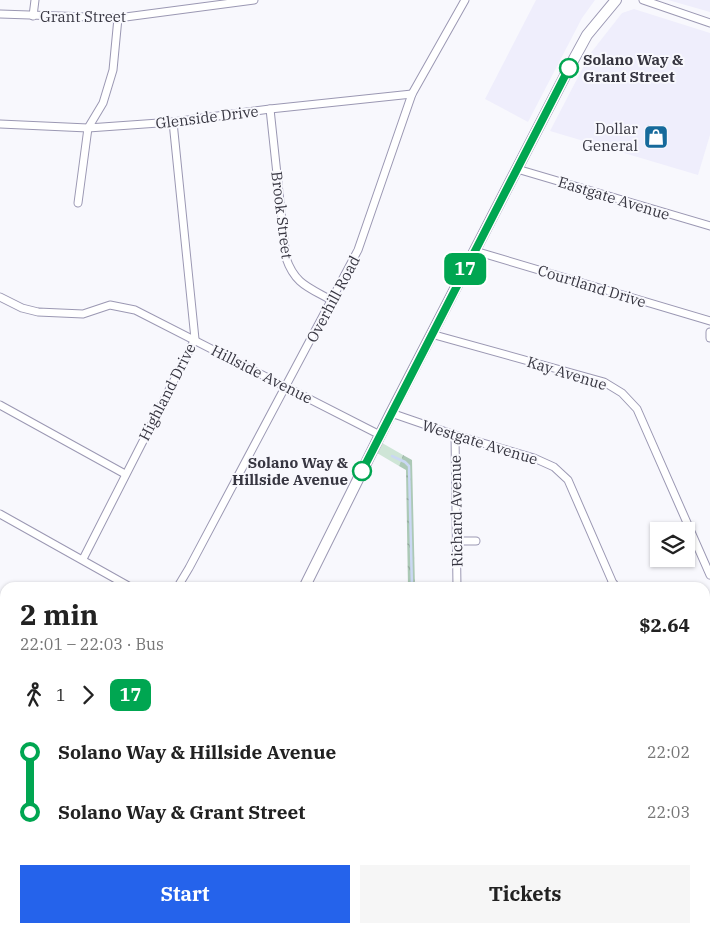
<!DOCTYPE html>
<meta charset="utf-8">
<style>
body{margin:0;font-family:"IBM Plex Serif",serif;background:#f6f6f6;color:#222;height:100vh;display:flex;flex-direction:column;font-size:19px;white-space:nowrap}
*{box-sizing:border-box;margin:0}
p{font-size:16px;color:#767676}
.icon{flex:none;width:28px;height:28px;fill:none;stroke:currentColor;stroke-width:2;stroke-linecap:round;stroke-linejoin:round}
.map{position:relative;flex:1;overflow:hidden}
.details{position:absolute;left:0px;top:582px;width:710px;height:351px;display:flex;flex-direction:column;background:#fff;border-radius:15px 15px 0 0;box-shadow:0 1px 4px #0004}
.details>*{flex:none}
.badge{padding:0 10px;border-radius:8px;font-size:18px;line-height:32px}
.buttons{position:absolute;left:650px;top:522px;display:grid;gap:10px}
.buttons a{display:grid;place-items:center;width:45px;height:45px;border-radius:0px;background:#fff;box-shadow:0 1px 4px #0004;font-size:25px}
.map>.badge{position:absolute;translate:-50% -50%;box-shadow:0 0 0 2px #fff}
.legs{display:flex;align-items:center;gap:8px;height:55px;padding:0 20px;font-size:16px}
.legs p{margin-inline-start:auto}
.summary{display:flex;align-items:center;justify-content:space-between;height:85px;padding:0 20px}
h1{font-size:28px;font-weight:700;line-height:38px}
.cta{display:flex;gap:10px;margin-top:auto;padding:10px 20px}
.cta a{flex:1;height:58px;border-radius:0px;background:#2563eb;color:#fff;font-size:20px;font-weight:700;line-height:58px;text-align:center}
.cta a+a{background:#f6f6f6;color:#222}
ul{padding:0 20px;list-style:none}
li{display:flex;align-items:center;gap:18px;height:60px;font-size:19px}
li i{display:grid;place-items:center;width:8px;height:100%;margin:0 6px;background:currentColor}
li i::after{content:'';width:12px;height:12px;margin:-6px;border:4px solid;border-radius:50%;background:#fff}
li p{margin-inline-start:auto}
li:first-child i{background:linear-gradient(#0000 50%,currentColor 0)}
li:last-child i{background:linear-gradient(currentColor 50%,#0000 0)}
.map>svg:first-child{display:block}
.built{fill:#efeefc}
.industrial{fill:url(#industrial-furrows)}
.grass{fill:#cee5d6}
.forest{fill:url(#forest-crowns)}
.wetland{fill:url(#wetland-marsh)}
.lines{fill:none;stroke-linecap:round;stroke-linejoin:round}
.stream{stroke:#cad8f3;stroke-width:2.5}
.street-casing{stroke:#9b98b3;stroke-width:9}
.secondary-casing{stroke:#9b98b3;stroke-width:12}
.street{stroke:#fff;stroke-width:7}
.secondary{stroke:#fff;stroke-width:10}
.line-1-casing{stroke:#fff;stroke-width:11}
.line-1{stroke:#00a651;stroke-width:8}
.stop-1-dot{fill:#fff;stroke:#00a651;stroke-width:2.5}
.labels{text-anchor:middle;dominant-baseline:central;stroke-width:4;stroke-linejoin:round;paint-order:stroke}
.street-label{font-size:15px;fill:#373641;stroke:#f8f8fd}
.stop-label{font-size:15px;font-weight:bold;fill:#373641;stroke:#f8f8fd;text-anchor:start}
.poi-label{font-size:15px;fill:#373641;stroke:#f8f8fd;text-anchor:end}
</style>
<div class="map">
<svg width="710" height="933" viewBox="0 0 710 933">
<defs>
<pattern id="industrial-furrows" width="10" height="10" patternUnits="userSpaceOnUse" patternTransform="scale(1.25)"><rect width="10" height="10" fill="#efeefc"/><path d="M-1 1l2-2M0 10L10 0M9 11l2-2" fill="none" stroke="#cecdd9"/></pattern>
<pattern id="forest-crowns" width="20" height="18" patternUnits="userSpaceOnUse" patternTransform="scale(1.25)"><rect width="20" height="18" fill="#acc9b6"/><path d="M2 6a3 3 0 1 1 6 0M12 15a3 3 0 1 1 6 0" fill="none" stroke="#8da496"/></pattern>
<pattern id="wetland-marsh" width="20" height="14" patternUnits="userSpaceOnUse" patternTransform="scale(1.25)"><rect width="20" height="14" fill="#cee5d6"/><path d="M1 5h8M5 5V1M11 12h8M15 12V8" fill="none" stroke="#b2c5b9"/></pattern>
</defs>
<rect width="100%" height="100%" fill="#f8f8fd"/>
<g class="built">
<path d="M 536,0 L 595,0 L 582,18 L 528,122 L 485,99 Z"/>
<path d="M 668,0 L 710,0 L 710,12 Z"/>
<path d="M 634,9 L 710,33 L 710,135 L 698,175 L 550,131 L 590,54 L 622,13 Z"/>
<path d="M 186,929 L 281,929 L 272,933 L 177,933 Z"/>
</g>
<path class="industrial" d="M 710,737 L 710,862 L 705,861 L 705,740 Z"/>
<g class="grass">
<path d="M 377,440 L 403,455 L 399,466 L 372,450 Z"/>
<path d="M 705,861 L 710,862 L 710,933 L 452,933 L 456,929 L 705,929 Z"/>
<path d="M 282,929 L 398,929 L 385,933 L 273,933 Z"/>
</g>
<path class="forest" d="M 403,455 L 412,460 L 415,587 L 408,587 L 406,470 L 399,466 Z"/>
<path class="wetland" d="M 398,929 L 456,929 L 452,933 L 385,933 Z"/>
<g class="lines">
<g class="stream">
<path d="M 392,456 L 405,462 L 409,466 L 412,588"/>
<path d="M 380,929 L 382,933"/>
</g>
<defs>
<g id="street">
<path d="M 643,0 L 710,23"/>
<path d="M 0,14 L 118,18 L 254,0"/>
<path d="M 33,16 L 35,0"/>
<path d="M 270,109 L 286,258 C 295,284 308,287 331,300"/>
<path d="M 0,124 L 88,128 L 173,122 L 270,109 L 412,94"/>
<path d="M 517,169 L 710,226"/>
<path d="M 78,203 L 88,128 L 103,103 L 113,70 L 118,18"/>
<path d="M 475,251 L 710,321"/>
<path d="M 0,297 L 22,308 L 38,312 L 83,314 L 110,305 L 135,310 L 380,435"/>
<path d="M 710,332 L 710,338"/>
<path d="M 431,334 L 604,382 L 622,393 L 637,409 L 710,575"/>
<path d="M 0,405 L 125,474"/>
<path d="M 391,413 L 455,435 L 534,458 L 554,467 L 568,480 L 615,588"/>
<path d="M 455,435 L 457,588"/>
<path d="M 0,514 L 132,588"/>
<path d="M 456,541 L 476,541"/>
<path d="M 83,559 L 195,339 L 173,122"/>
<path d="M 177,588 L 189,568 L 358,250 L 412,94 L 465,0"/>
<path d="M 604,588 L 614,584"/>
<path d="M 0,633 L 5,636"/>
<path d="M 705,646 L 710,644"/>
<path d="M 0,769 L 5,765"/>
<path d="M 0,883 L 5,888"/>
</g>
<g id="secondary">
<path d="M 304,588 L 391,413 L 569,68 L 587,35 L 616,0"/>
<path d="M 0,915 L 5,910"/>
</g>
</defs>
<use href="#street" class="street-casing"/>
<use href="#secondary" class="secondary-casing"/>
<use href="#street" class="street"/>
<use href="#secondary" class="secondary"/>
</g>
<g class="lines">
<defs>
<path id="line-1" d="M 362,471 L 569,68"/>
</defs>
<use href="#line-1" class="line-1-casing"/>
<use href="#line-1" class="line-1"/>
</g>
<defs>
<symbol id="shop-square" viewBox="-11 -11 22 22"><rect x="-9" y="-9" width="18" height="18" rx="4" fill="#166a9b" stroke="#f8f8fd"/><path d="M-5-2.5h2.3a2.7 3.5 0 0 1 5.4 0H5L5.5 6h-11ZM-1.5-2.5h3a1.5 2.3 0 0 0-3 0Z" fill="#fff"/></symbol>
</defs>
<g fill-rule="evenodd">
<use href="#shop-square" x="642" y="123" width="28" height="28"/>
</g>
<g class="stop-1-dot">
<circle cx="569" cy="68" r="9"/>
<circle cx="362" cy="471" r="9"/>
</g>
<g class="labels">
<g class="street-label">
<text x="83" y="16">Grant Street</text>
<text transform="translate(207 117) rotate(-7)">Glenside Drive</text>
<text transform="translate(614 198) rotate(17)">Eastgate Avenue</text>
<text transform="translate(282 215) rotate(83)">Brook Street</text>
<text transform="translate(592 286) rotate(17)">Courtland Drive</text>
<text transform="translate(333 299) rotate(-62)">Overhill Road</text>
<text transform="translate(567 373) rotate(17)">Kay Avenue</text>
<text transform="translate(262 374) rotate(27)">Hillside Avenue</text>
<text transform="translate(167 392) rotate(-63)">Highland Drive</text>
<text transform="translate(480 442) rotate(17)">Westgate Avenue</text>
<text transform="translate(456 511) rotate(-91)">Richard Avenue</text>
</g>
<g class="stop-label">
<text x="583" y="59">Solano Way &amp;<tspan x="583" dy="17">Grant Street</tspan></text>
<text x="348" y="462" text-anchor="end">Solano Way &amp;<tspan x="348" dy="17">Hillside Avenue</tspan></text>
</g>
<g class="poi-label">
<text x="638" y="128">Dollar<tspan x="638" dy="17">General</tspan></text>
</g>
</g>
</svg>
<div class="buttons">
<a><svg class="icon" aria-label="layers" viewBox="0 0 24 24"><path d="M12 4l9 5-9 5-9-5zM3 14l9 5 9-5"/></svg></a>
</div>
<b class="badge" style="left:465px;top:269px;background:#00a651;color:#fff">17</b>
<section class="details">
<div class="summary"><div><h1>2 min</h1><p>22:01 – 22:03 · Bus</p></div><b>$2.64</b></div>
<div class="legs"><svg class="icon" aria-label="walk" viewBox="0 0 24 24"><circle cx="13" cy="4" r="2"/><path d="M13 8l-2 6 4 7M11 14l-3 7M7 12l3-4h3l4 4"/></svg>1<svg class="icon" aria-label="forward" viewBox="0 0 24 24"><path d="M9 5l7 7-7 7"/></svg><b class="badge" style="background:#00a651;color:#fff">17</b></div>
<ul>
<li><i style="color:#00a651"></i><b>Solano Way &amp; Hillside Avenue</b><p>22:02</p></li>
<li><i style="color:#00a651"></i><b>Solano Way &amp; Grant Street</b><p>22:03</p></li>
</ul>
<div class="cta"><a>Start</a><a>Tickets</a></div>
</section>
</div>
